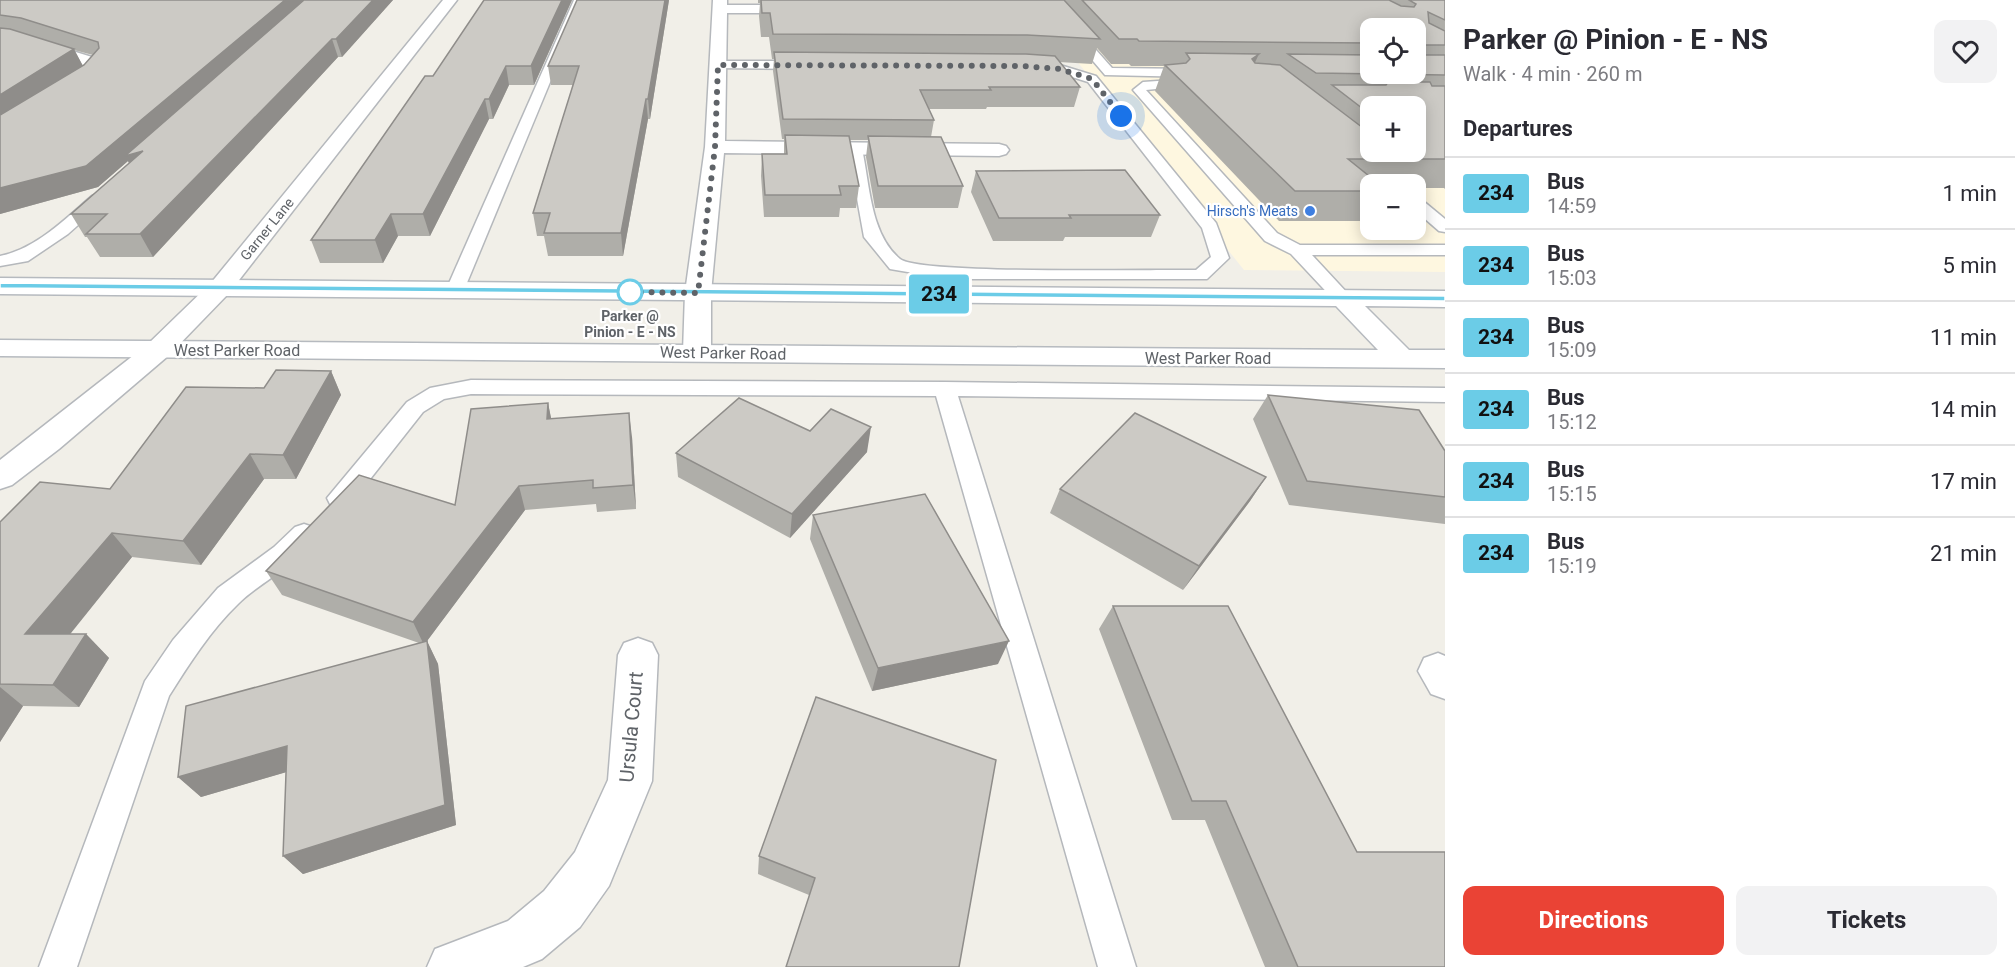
<!DOCTYPE html>
<meta charset="utf-8">
<style>
body{margin:0;font-family:Roboto,sans-serif;background:#f2f2f3;color:#2b2b33;height:100vh;display:flex;flex-direction:column;font-size:22px;white-space:nowrap}
*{box-sizing:border-box;margin:0}
p{font-size:20px;color:#7c7c81}
.icon{flex:none;width:33px;height:33px;fill:none;stroke:currentColor;stroke-width:2;stroke-linecap:round;stroke-linejoin:round}
.map{position:relative;flex:1;overflow:hidden}
.panel{display:flex;flex-direction:column;background:#fff;width:570px}
.panel>*{flex:none}
.badge{padding:0 12px;border-radius:4px;font-size:21px;line-height:39px}
.controls{position:absolute;left:1360px;top:18px;display:grid;gap:12px}
.controls a{display:grid;place-items:center;width:66px;height:66px;border-radius:12px;background:#fff;box-shadow:0 3px 15px #0003;font-size:30px}
.you{position:absolute;width:30px;height:30px;margin:-15px;border:4px solid #fff;border-radius:50%;background:#1a73e8;box-shadow:0 0 0 9px #1a73e833}
.map>.badge{position:absolute;translate:-50% -50%;box-shadow:0 0 0 3px #fff}
h2{padding:0 18px;font-size:22px;line-height:54px}
.round{display:grid;place-items:center;flex:none;width:63px;height:63px;border-radius:12px;background:#f2f2f3}
.headline{display:flex;align-items:center;justify-content:space-between;height:102px;padding:0 18px}
h1{font-size:28px;font-weight:700;line-height:45px}
.button{display:flex;gap:12px;margin-top:auto;padding:12px 18px}
.button a{flex:1;height:69px;border-radius:12px;background:#ea4335;color:#fff;font-size:24px;font-weight:700;line-height:69px;text-align:center}
.button a+a{background:#f2f2f3;color:#2b2b33}
ul{padding:0;list-style:none}
li{display:flex;align-items:center;gap:18px;height:72px;padding:0 18px;border-top:2px solid #e1e1e2}
li div{flex:1}
li b{display:block;font-size:22px}
li em{font-style:normal}
li .badge{min-width:66px;font-weight:700;text-align:center}
main{display:flex;flex:1;min-height:0}
.map>svg:first-child{display:block}
.commercial{fill:#fef7e0;fill-rule:evenodd}
.lines{fill:none;stroke-linecap:round;stroke-linejoin:round}
.service-casing{stroke:#b5b8bc;stroke-width:3}
.minor-casing{stroke:#b5b8bc;stroke-width:3}
.secondary-casing{stroke:#b6babf;stroke-width:3}
.service{fill:#fff;fill-rule:evenodd}
.minor{fill:#fff;fill-rule:evenodd}
.secondary{fill:#fff;fill-rule:evenodd}
.wall{fill:#afaea9;fill-rule:evenodd}
.shaded-wall{fill:#8f8d8a}
.building{fill:#cccac5;stroke:#8f8d8a;stroke-width:1.5}
.line{fill:#6bcce7;stroke:#fff;stroke-width:1.5}
.walk{stroke:#5f6368;stroke-width:6;stroke-dasharray:0 10.8}
.shop-dot{fill:#3f7fe0;stroke:#fff;stroke-width:2}
.stop-dot{fill:#fff;stroke:#6bcce7;stroke-width:3}
.labels{text-anchor:middle;dominant-baseline:central;stroke-width:4.5;stroke-linejoin:round;paint-order:stroke}
.far-shop-label{font-size:14px;fill:#366cbe;stroke:#fff;text-anchor:end}
.far-street-label{font-size:14px;fill:#5f6368;stroke:#fff}
.far-stop-label{font-size:14px;font-weight:bold;fill:#5f6368;stroke:#fff}
.street-label{font-size:16px;fill:#5f6368;stroke:#fff}
.near-street-label{font-size:20px;fill:#5f6368;stroke:#fff}
</style>
<main>
<div class="map">
<svg width="1445" height="967" viewBox="0 0 1445 967">
<rect width="100%" height="100%" fill="#f1efe8"/>
<path class="commercial" d="M 1028,0 L 1445,0 L 1445,272 L 1244,270 ZM 1371,28 L 1416,28 L 1416,74 L 1371,74 ZM 1371,106 L 1416,106 L 1416,152 L 1371,152 ZM 1371,184 L 1416,184 L 1416,230 L 1371,230 Z"/>
<g class="lines">
<defs>
<g id="service">
<path d="M 574,0 L 584,0 L 464,290 L 462,294 L 448,294 L 446,290 Z"/>
<path d="M 1041,0 L 1052,0 L 1112,68 L 1194,69 L 1200,73 L 1194,77 L 1105,75 Z"/>
<path d="M 718,61 L 805,61 L 811,65 L 805,69 L 714,68 L 714,62 Z"/>
<path d="M 1035,63 L 1060,65 L 1096,76 L 1216,223 L 1229,258 L 1207,279 L 949,279 L 890,269 L 864,237 L 848,149 L 855,145 L 862,149 C 870,185 870,234 900,259 C 920,275 1155,269 1196,270 L 1211,257 L 1202,228 L 1088,82 L 1059,73 L 1031,70 L 1031,64 Z"/>
<path d="M 1172,80 L 1176,81 L 1178,84 L 1176,87 L 1146,90 L 1277,233 L 1300,245 L 1445,245 L 1445,255 L 1312,255 L 1351,297 L 1349,301 L 1335,301 L 1291,254 L 1265,241 L 1133,90 L 1143,82 Z"/>
<path d="M 98,194 L 106,199 L 104,202 L 68,234 L 28,261 L 0,266 L 0,256 C 36,249 65,219 92,196 Z"/>
<path d="M 1416,198 L 1422,200 L 1445,219 L 1445,232 L 1439,231 L 1416,211 Z"/>
<path d="M 471,380 L 945,382 L 1445,388 L 1445,402 L 958,396 L 1136,967 L 1098,967 L 936,396 L 471,394 L 444,399 L 423,412 L 367,483 L 348,504 L 339,507 L 330,504 L 327,498 L 407,402 L 430,388 Z"/>
<path d="M 304,524 L 313,527 L 317,534 C 300,565 262,580 238,604 C 211,630 189,664 169,696 L 77,967 L 39,967 L 145,681 L 173,640 L 218,588 L 274,547 L 295,527 Z"/>
</g>
<g id="minor">
<path d="M 443,0 L 457,0 L 229,293 L 168,356 L 59,449 L 12,485 L 0,489 L 0,460 L 148,344 L 211,283 Z"/>
<path d="M 713,0 L 727,0 L 727,5 L 805,5 L 812,9 L 805,13 L 727,13 L 725,141 L 999,144 L 1006,146 L 1009,150 L 1006,154 L 999,156 L 724,153 L 711,293 L 711,352 L 707,358 L 697,360 L 687,358 L 683,352 L 685,293 L 705,147 Z"/>
<path d="M 0,32 L 30,38 L 105,61 L 107,65 L 93,82 L 7,137 L 0,139 L 0,125 L 81,74 L 88,67 L 21,45 L 0,42 Z"/>
<path d="M 638,638 L 652,643 L 658,655 L 652,781 L 609,886 L 580,927 L 542,959 L 523,967 L 427,967 L 435,949 L 508,921 L 544,891 L 575,852 L 608,780 L 618,655 L 624,643 Z"/>
<path d="M 1438,653 L 1445,656 L 1445,699 L 1431,694 L 1418,671 L 1424,658 Z"/>
</g>
<path id="secondary" d="M 0,278 L 1445,291 L 1445,307 L 1365,306 L 1409,350 L 1445,350 L 1445,368 L 0,356 L 0,340 L 1378,350 L 1336,306 L 0,294 Z"/>
</defs>
<use href="#service" class="service-casing"/>
<use href="#minor" class="minor-casing"/>
<use href="#secondary" class="secondary-casing"/>
<use href="#service" class="service"/>
<use href="#minor" class="minor"/>
<use href="#secondary" class="secondary"/>
</g>
<g class="wall">
<path d="M 0,0 L 393,0 L 342,57 L 338,57 L 153,257 L 100,257 L 87,237 L 85,237 L 71,214 L 129,163 L 128,161 L 98,187 L 0,214 ZM 74,50 L 93,55 L 83,66 Z"/>
<path d="M 572,0 L 534,85 L 509,85 L 493,119 L 489,119 L 430,236 L 398,236 L 383,263 L 320,263 L 311,240 L 433,76 Z"/>
<path d="M 669,0 L 650,119 L 648,119 L 623,256 L 548,256 L 544,236 L 537,236 L 533,213 L 573,85 L 551,85 L 548,66 Z"/>
<path d="M 758,0 L 1445,0 L 1445,189 L 1444,188 L 1416,188 L 1416,184 L 1371,184 L 1371,217 L 1368,221 L 1279,221 L 1155,91 L 1164,66 L 1131,66 L 1129,64 L 1111,64 L 1097,48 L 1092,64 L 1059,62 L 1080,87 L 1074,107 L 987,107 L 986,109 L 929,109 L 934,120 L 931,137 L 963,186 L 958,208 L 875,208 L 866,157 L 868,140 L 850,140 L 859,186 L 856,208 L 840,208 L 839,217 L 764,217 L 761,176 L 762,154 L 784,154 L 784,139 L 782,139 L 773,71 L 774,59 L 772,59 L 769,37 L 761,37 L 759,16 L 760,3 L 758,3 ZM 1371,28 L 1416,28 L 1416,74 L 1371,74 ZM 1371,106 L 1416,106 L 1416,152 L 1371,152 Z"/>
<path d="M 976,171 L 1160,215 L 1151,237 L 1065,237 L 1063,241 L 993,241 L 971,192 Z"/>
<path d="M 331,371 L 341,395 L 296,479 L 264,479 L 201,565 L 132,557 L 69,634 L 86,634 L 109,658 L 79,707 L 23,706 L 0,742 L 0,522 L 110,489 L 264,388 Z"/>
<path d="M 1268,395 L 1445,497 L 1445,524 L 1289,505 L 1253,419 Z"/>
<path d="M 548,403 L 551,418 L 632,437 L 636,509 L 597,512 L 596,504 L 525,510 L 427,641 L 438,664 L 456,825 L 303,874 L 283,856 L 286,772 L 201,797 L 178,777 L 419,643 L 282,595 L 266,571 L 455,505 Z"/>
<path d="M 810,431 L 867,452 L 790,538 L 678,477 L 676,453 Z"/>
<path d="M 1266,477 L 1250,501 L 1183,590 L 1050,513 L 1060,489 Z"/>
<path d="M 813,515 L 998,664 L 872,691 L 810,539 Z"/>
<path d="M 1113,606 L 1357,852 L 1445,967 L 1265,967 L 1205,820 L 1172,820 L 1099,629 Z"/>
<path d="M 816,697 L 959,967 L 809,895 L 758,874 L 759,856 Z"/>
</g>
<g class="shaded-wall">
<path d="M 285,0 L 311,0 L 143,151 L 136,177 L 128,161 L 98,187 L 0,214 L 0,188 Z"/>
<path d="M 373,0 L 393,0 L 342,57 L 336,39 Z"/>
<path d="M 562,0 L 572,0 L 534,85 L 531,66 Z"/>
<path d="M 665,0 L 669,0 L 650,119 L 648,99 Z"/>
<path d="M 332,39 L 338,57 L 153,257 L 140,234 Z"/>
<path d="M 74,49 L 84,68 L 0,122 L 0,95 Z"/>
<path d="M 1259,54 L 1247,79 L 1252,59 Z"/>
<path d="M 506,66 L 509,85 L 493,119 L 489,99 Z"/>
<path d="M 485,99 L 489,119 L 430,236 L 423,214 Z"/>
<path d="M 646,99 L 648,119 L 623,256 L 621,233 Z"/>
<path d="M 391,214 L 398,236 L 383,263 L 375,240 Z"/>
<path d="M 331,371 L 341,395 L 296,479 L 283,455 Z"/>
<path d="M 548,403 L 553,428 L 547,419 Z"/>
<path d="M 629,413 L 632,437 L 636,509 L 633,485 Z"/>
<path d="M 871,427 L 867,452 L 790,538 L 792,514 Z"/>
<path d="M 250,454 L 264,479 L 201,565 L 183,541 Z"/>
<path d="M 1266,477 L 1250,501 L 1183,590 L 1199,566 Z"/>
<path d="M 519,486 L 525,510 L 424,645 L 413,622 Z"/>
<path d="M 112,533 L 132,557 L 51,658 L 25,634 Z"/>
<path d="M 86,634 L 109,658 L 79,707 L 53,685 Z"/>
<path d="M 427,641 L 438,664 L 456,825 L 303,874 L 283,856 Z"/>
<path d="M 1009,641 L 998,664 L 872,691 L 878,668 Z"/>
<path d="M 0,687 L 23,706 L 0,742 Z"/>
<path d="M 287,746 L 304,767 L 201,797 L 178,777 Z"/>
</g>
<g class="building">
<path d="M 0,0 L 285,0 L 86,166 L 0,188 L 0,115 L 84,65 L 99,48 L 98,42 L 21,18 L 0,15 Z"/>
<path d="M 304,0 L 373,0 L 336,39 L 332,39 L 140,234 L 86,234 L 107,214 L 71,214 L 143,151 L 125,156 Z"/>
<path d="M 484,0 L 562,0 L 531,66 L 506,66 L 489,99 L 485,99 L 423,214 L 391,214 L 375,240 L 311,240 L 425,76 L 433,76 Z"/>
<path d="M 577,0 L 665,0 L 648,99 L 646,99 L 621,233 L 544,233 L 550,213 L 533,213 L 579,66 L 548,66 Z"/>
<path d="M 761,0 L 1064,0 L 1100,39 L 1027,35 L 773,34 L 770,13 L 762,13 Z"/>
<path d="M 1082,0 L 1389,0 L 1401,6 L 1414,7 L 1416,4 L 1409,0 L 1445,0 L 1445,20 L 1428,12 L 1429,23 L 1445,31 L 1445,45 L 1416,45 L 1416,28 L 1371,28 L 1371,43 L 1139,41 L 1137,39 L 1119,39 Z"/>
<path d="M 0,28 L 10,29 L 74,49 L 0,95 Z"/>
<path d="M 774,52 L 1026,54 L 1055,56 L 1080,87 L 989,87 L 991,90 L 920,90 L 934,120 L 783,119 Z"/>
<path d="M 1186,53 L 1259,54 L 1252,59 L 1255,63 L 1280,65 L 1371,134 L 1371,152 L 1395,152 L 1401,157 L 1420,157 L 1422,153 L 1416,149 L 1416,106 L 1371,106 L 1371,115 L 1332,85 L 1386,85 L 1388,82 L 1430,82 L 1432,86 L 1445,86 L 1445,159 L 1348,159 L 1379,184 L 1371,184 L 1371,191 L 1295,191 L 1165,65 L 1186,63 L 1190,59 Z"/>
<path d="M 1288,54 L 1371,55 L 1371,74 L 1416,74 L 1416,55 L 1445,55 L 1445,75 L 1316,73 Z"/>
<path d="M 785,135 L 849,136 L 859,186 L 839,186 L 841,195 L 765,195 L 762,154 L 787,154 Z"/>
<path d="M 868,136 L 941,137 L 963,186 L 878,186 Z"/>
<path d="M 1125,170 L 1160,215 L 1069,215 L 1071,218 L 999,218 L 976,171 Z"/>
<path d="M 276,370 L 331,371 L 283,455 L 250,454 L 183,541 L 112,533 L 25,634 L 86,634 L 53,685 L 0,684 L 0,522 L 40,482 L 110,489 L 186,387 L 264,388 Z"/>
<path d="M 1268,395 L 1419,410 L 1445,451 L 1445,497 L 1307,481 Z"/>
<path d="M 739,398 L 810,431 L 831,409 L 871,427 L 792,514 L 676,453 Z"/>
<path d="M 548,403 L 547,419 L 629,413 L 633,485 L 593,488 L 593,480 L 519,486 L 413,622 L 266,571 L 359,475 L 455,505 L 471,409 Z"/>
<path d="M 1135,413 L 1266,477 L 1199,566 L 1060,489 Z"/>
<path d="M 925,494 L 1009,641 L 878,668 L 813,515 Z"/>
<path d="M 1113,606 L 1228,606 L 1357,852 L 1445,852 L 1445,967 L 1298,967 L 1226,801 L 1192,801 Z"/>
<path d="M 427,641 L 445,805 L 283,856 L 287,746 L 178,777 L 186,706 Z"/>
<path d="M 816,697 L 996,760 L 959,967 L 786,967 L 815,878 L 759,856 Z"/>
</g>
<path class="line" d="M 0,283 L 1445,296 L 1445,301 L 0,288 Z"/>
<g class="lines">
<path class="walk" d="M 630,292 L 698,293 L 715,147 L 718,65 L 1021,66 L 1060,69 L 1092,79 L 1121,116"/>
</g>
<circle class="shop-dot" cx="1310" cy="211" r="6"/>
<circle class="stop-dot" cx="630" cy="292" r="12"/>
<g class="labels">
<g class="far-shop-label">
<text x="1298" y="211">Hirsch's Meats</text>
</g>
<g class="far-street-label">
<text transform="translate(267 229) rotate(-51)">Garner Lane</text>
</g>
<g class="far-stop-label">
<text x="630" y="316">Parker @<tspan x="630" dy="16">Pinion - E - NS</tspan></text>
</g>
<g class="street-label">
<text x="237" y="350">West Parker Road</text>
<text transform="translate(723 353) rotate(1)">West Parker Road</text>
<text x="1208" y="358">West Parker Road</text>
</g>
<g class="near-street-label">
<text transform="translate(631 727) rotate(-85)">Ursula Court</text>
</g>
</g>
</svg>
<div class="controls">
<a><svg class="icon" aria-label="locate" viewBox="0 0 24 24"><circle cx="12" cy="12" r="6"/><path d="M12 2v4M12 18v4M2 12h4M18 12h4"/></svg></a>
<a>+</a>
<a>−</a>
</div>
<div class="you" style="left:1121px;top:116px"></div>
<b class="badge" style="left:939px;top:294px;background:#6bcce7;color:#111">234</b>
</div>
<section class="panel">
<div class="headline"><div><h1>Parker @ Pinion - E - NS</h1><p>Walk · 4 min · 260 m</p></div><a class="round"><svg class="icon" aria-label="heart" viewBox="0 0 24 24"><path d="M12 20l-8-8c-3-5 5-10 8-4 3-6 11-1 8 4z"/></svg></a></div>
<h2>Departures</h2>
<ul>
<li><span class="badge" style="background:#6bcce7;color:#111">234</span><div><b>Bus</b><p>14:59</p></div><em>1 min</em></li>
<li><span class="badge" style="background:#6bcce7;color:#111">234</span><div><b>Bus</b><p>15:03</p></div><em>5 min</em></li>
<li><span class="badge" style="background:#6bcce7;color:#111">234</span><div><b>Bus</b><p>15:09</p></div><em>11 min</em></li>
<li><span class="badge" style="background:#6bcce7;color:#111">234</span><div><b>Bus</b><p>15:12</p></div><em>14 min</em></li>
<li><span class="badge" style="background:#6bcce7;color:#111">234</span><div><b>Bus</b><p>15:15</p></div><em>17 min</em></li>
<li><span class="badge" style="background:#6bcce7;color:#111">234</span><div><b>Bus</b><p>15:19</p></div><em>21 min</em></li>
</ul>
<div class="button"><a>Directions</a><a>Tickets</a></div>
</section>
</main>
